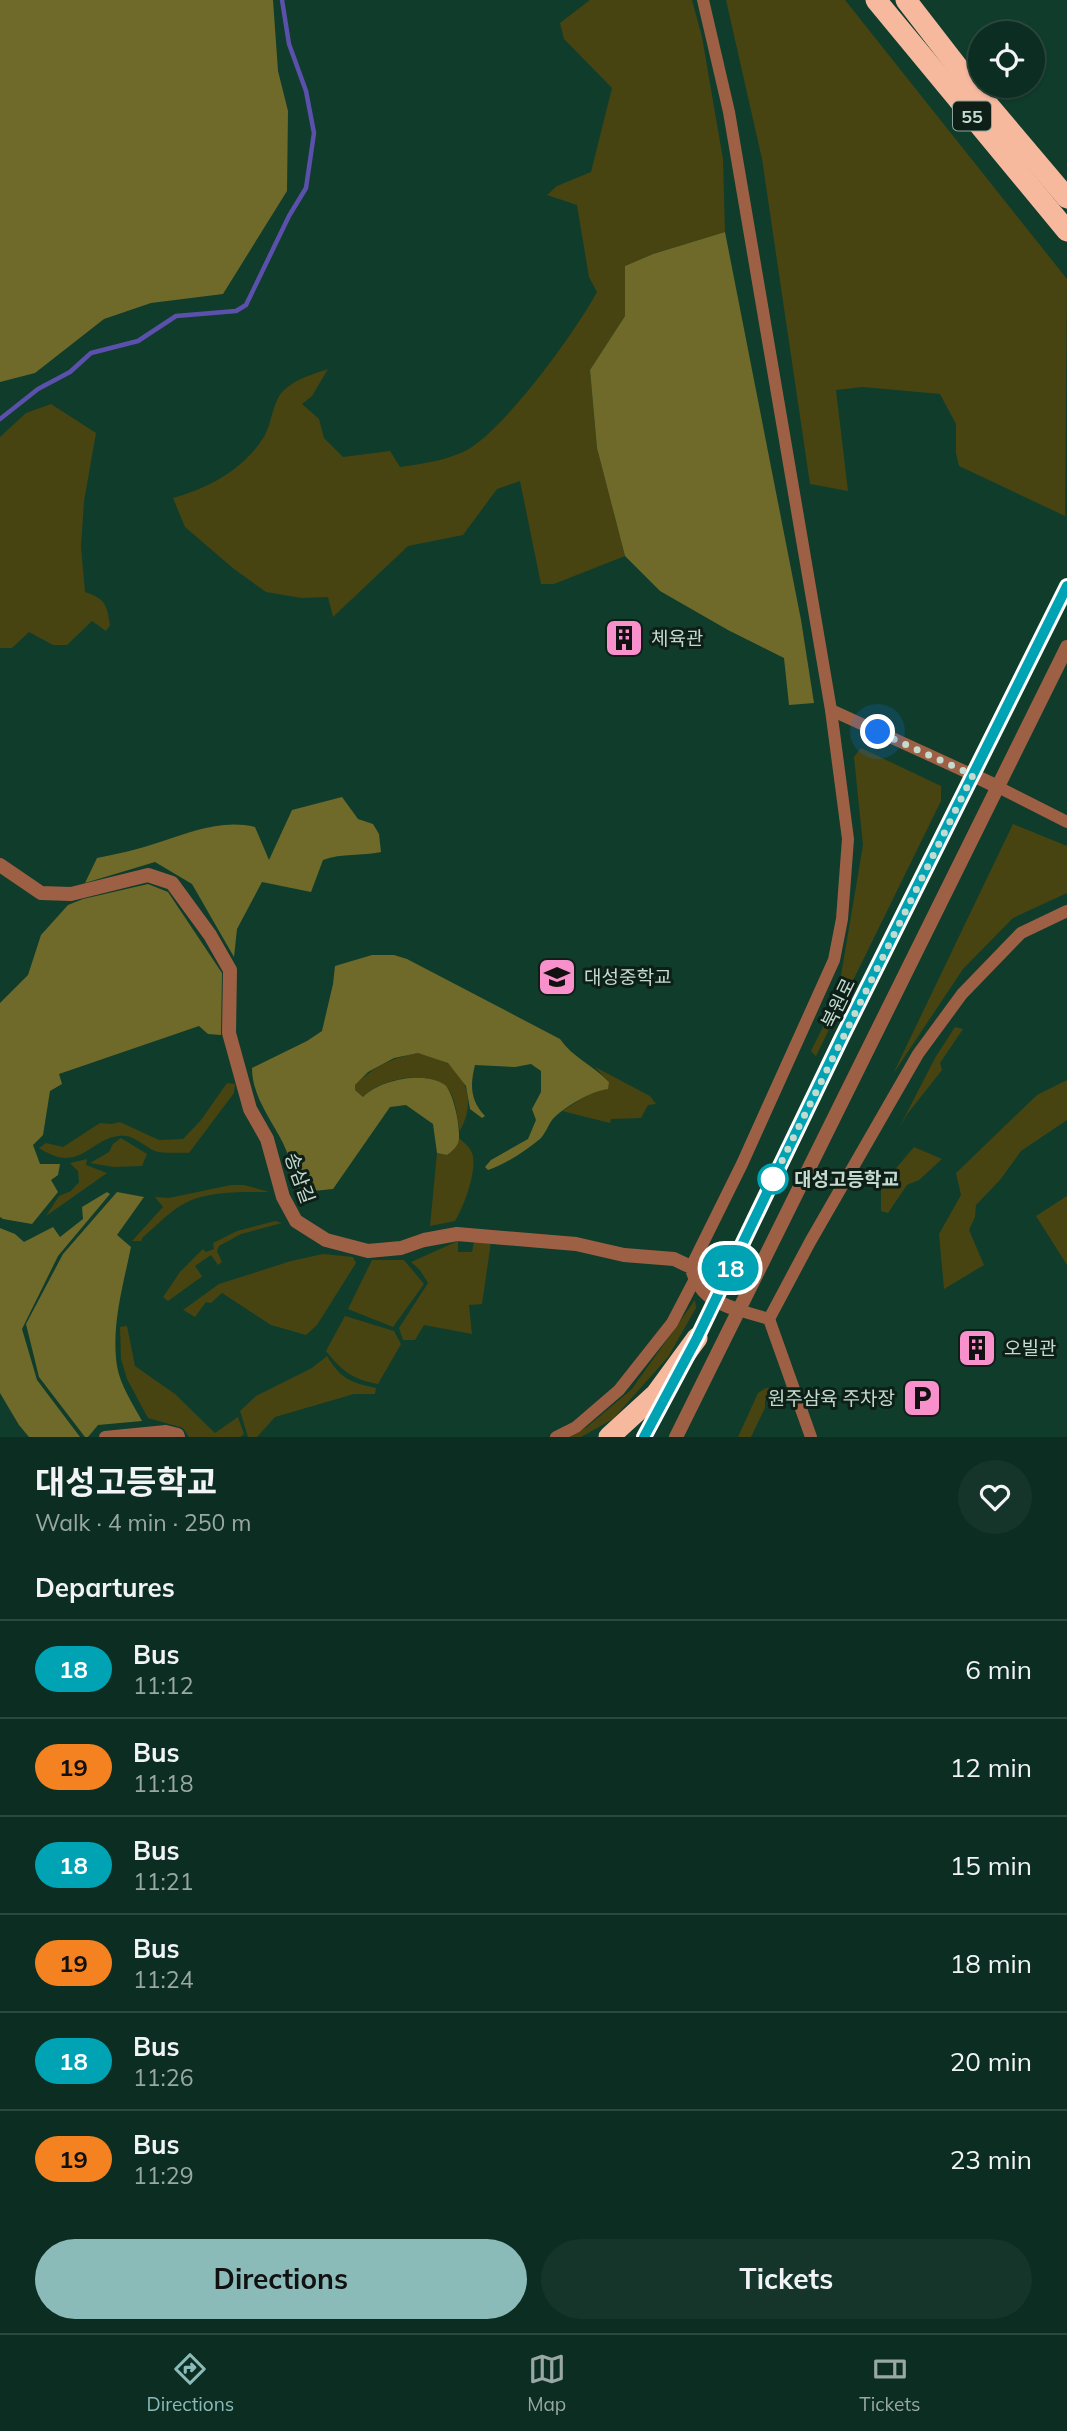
<!DOCTYPE html>
<meta charset="utf-8">
<style>
body{margin:0;font-family:Mulish,"Noto Sans KR",sans-serif;background:#15352a;color:#f1f3f6;height:100vh;display:flex;flex-direction:column;font-size:26px;white-space:nowrap}
*{box-sizing:border-box;margin:0}
p{font-size:23px;color:#9aa8a5}
.icon{flex:none;width:38px;height:38px;fill:none;stroke:currentColor;stroke-width:2;stroke-linecap:round;stroke-linejoin:round}
.map{position:relative;height:1437px;overflow:hidden}
.panel{display:flex;flex-direction:column;background:#0c2d21;flex:1}
.panel>*{flex:none}
.badge{padding:0 14px;border-radius:23px;font-size:24px;line-height:46px}
.controls{position:absolute;left:968px;top:21px;display:grid;gap:14px}
.controls a{display:grid;place-items:center;width:77px;height:77px;border-radius:50%;background:#0c2d21;box-shadow:0 2px 5px #0004,0 0 0 2px #2c493f;font-size:35px}
.you{position:absolute;width:35px;height:35px;margin:-18px;border:5px solid #fff;border-radius:50%;background:#1a73e8;box-shadow:0 0 0 10px #1a73e833}
.map>.badge{position:absolute;translate:-50% -50%;box-shadow:0 0 0 4px #fff}
h2{padding:0 35px;font-size:26px;line-height:63px}
.round{display:grid;place-items:center;flex:none;width:74px;height:74px;border-radius:37px;background:#15352a}
.headline{display:flex;align-items:center;justify-content:space-between;height:119px;padding:0 35px}
h1{font-size:33px;font-weight:700;line-height:52px}
.cta{display:flex;gap:14px;margin-top:auto;padding:14px 35px}
.cta a{flex:1;height:80px;border-radius:42px;background:#8bbbb9;color:#111;font-size:28px;font-weight:700;line-height:80px;text-align:center}
.cta a+a{background:#15352a;color:#f1f3f6}
ul{padding:0;list-style:none}
li{display:flex;align-items:center;gap:21px;height:98px;padding:0 35px;border-top:2px solid #2c493f}
li div{flex:1}
li b{display:block;font-size:26px}
li em{font-style:normal}
li .badge{min-width:77px;font-weight:700;text-align:center}
.tabs{display:flex;justify-content:space-around;align-items:center;height:98px;border-top:2px solid #2c493f;background:#0c2d21;font-size:19px;color:#9aa8a5}
.tabs a{display:grid;justify-items:center;gap:4px}
.tabs .selected{color:#8bbbb9}
.map>svg:first-child{display:block}
.green{fill:#474411}
.forest{fill:#6f6a2a}
.lines{fill:none;stroke-linecap:round;stroke-linejoin:round}
.stream{stroke:#5b51ac;stroke-width:4.5}
.minor{stroke:#9e6044;stroke-width:12}
.tertiary{stroke:#9e6044;stroke-width:14}
.motorway{stroke:#f6b99e;stroke-width:21}
.line-casing{stroke:#fff;stroke-width:16}
.line{stroke:#00a3b4;stroke-width:10}
.walk{stroke:#c4dacf;stroke-width:7;stroke-dasharray:0 12.6}
.stop-dot{fill:#fff;stroke:#00a3b4;stroke-width:3.5}
.labels{text-anchor:middle;dominant-baseline:central;stroke-width:6;stroke-linejoin:round;paint-order:stroke}
.shield{fill:#0d1f17;stroke:#8da298;stroke-width:2}
.shield-label{font-size:18px;font-weight:bold;fill:#c4dacf}
.poi-label{font-size:19px;fill:#c4dacf;stroke:#0d1f17;text-anchor:start}
.street-label{font-size:19px;fill:#c4dacf;stroke:#0d1f17}
.stop-label{font-size:19px;font-weight:bold;fill:#c4dacf;stroke:#0d1f17;text-anchor:start}
</style>
<div class="map">
<svg width="1067" height="1437" viewBox="0 0 1067 1437">
<rect width="100%" height="100%" fill="#103c2c"/>
<g class="green">
<path d="M 590,0 L 692,0 L 702,37 L 723,159 L 725,232 L 653,254 L 625,266 L 625,316 L 590,370 L 597,448 L 625,556 L 554,584 L 541,584 L 520,481 L 497,489 L 463,535 L 408,546 L 333,617 L 328,597 L 302,598 L 266,592 L 234,569 L 185,527 L 173,498 C 209,488 245,469 265,435 C 272,422 273,400 284,390 C 296,379 313,374 328,369 L 312,396 L 302,404 L 319,419 L 324,438 L 343,457 L 390,451 L 400,467 C 421,464 443,461 463,452 C 502,434 576,331 597,292 L 589,277 L 577,205 L 547,195 L 557,186 L 591,172 L 612,88 L 564,39 L 560,23 Z"/>
<path d="M 726,0 L 845,0 L 1067,279 L 1065,516 L 959,466 L 956,453 L 956,424 L 940,394 L 863,387 L 836,390 L 848,491 L 810,484 L 762,159 Z"/>
<path d="M 51,404 L 96,433 L 84,501 L 81,547 L 85,592 C 105,599 107,604 110,625 L 106,631 L 92,621 L 67,645 L 53,645 L 29,632 L 12,648 L 0,648 L 0,437 L 26,413 Z"/>
<path d="M 861,748 L 941,786 L 941,801 L 816,1056 L 811,1051 L 837,999 L 863,845 L 854,757 Z"/>
<path d="M 1013,824 L 1067,846 L 1067,893 L 1013,918 L 963,969 L 893,1074 Z"/>
<path d="M 955,1027 L 963,1029 L 940,1063 L 942,1070 L 908,1113 L 899,1128 L 935,1058 Z"/>
<path d="M 418,1053 C 427,1056 442,1058 450,1065 C 471,1084 473,1107 460,1131 C 457,1118 456,1093 444,1085 C 422,1070 380,1079 363,1097 L 355,1090 L 355,1085 C 375,1066 391,1058 418,1053 Z"/>
<path d="M 595,1067 L 650,1096 L 656,1104 L 648,1105 L 641,1118 L 611,1119 L 610,1123 L 562,1111 L 609,1082 Z"/>
<path d="M 1067,1080 L 1067,1120 L 1021,1151 L 1000,1180 L 976,1205 L 975,1217 L 969,1230 L 984,1265 L 944,1289 L 939,1234 L 961,1195 L 956,1173 L 1037,1095 Z"/>
<path d="M 227,1083 L 235,1084 L 234,1093 L 189,1153 C 179,1152 165,1154 155,1151 C 145,1147 136,1137 126,1136 C 91,1133 83,1177 39,1148 L 46,1143 L 63,1147 L 100,1123 L 111,1124 L 120,1122 L 159,1140 L 183,1139 L 201,1120 Z"/>
<path d="M 121,1138 L 147,1154 L 142,1166 L 113,1167 L 90,1163 L 109,1152 L 113,1144 Z"/>
<path d="M 459,1138 C 463,1142 469,1146 471,1151 C 480,1165 463,1209 455,1221 L 430,1226 L 437,1153 L 447,1155 Z"/>
<path d="M 914,1147 L 942,1159 L 919,1180 L 907,1185 L 888,1213 L 881,1211 L 881,1186 Z"/>
<path d="M 87,1159 L 86,1165 L 107,1173 L 46,1216 L 59,1196 L 71,1191 L 79,1182 L 78,1171 L 70,1163 Z"/>
<path d="M 231,1185 L 244,1185 L 269,1192 C 240,1192 202,1190 177,1208 C 165,1216 154,1228 143,1237 L 141,1241 L 132,1241 L 163,1207 L 155,1197 L 169,1198 Z"/>
<path d="M 1067,1196 L 1067,1265 L 1036,1216 Z"/>
<path d="M 275,1221 L 282,1223 L 241,1234 L 219,1246 L 217,1251 L 222,1262 L 218,1265 L 211,1255 L 195,1266 L 202,1276 L 200,1278 L 168,1301 L 163,1297 L 180,1272 L 203,1249 L 206,1252 L 214,1249 L 213,1243 L 237,1231 Z"/>
<path d="M 458,1241 L 458,1252 L 472,1252 L 474,1242 L 491,1242 L 482,1304 L 469,1305 L 472,1334 L 424,1325 L 415,1340 L 403,1340 L 399,1328 L 428,1283 L 420,1270 L 411,1262 Z"/>
<path d="M 323,1254 L 353,1257 L 356,1263 L 317,1325 L 306,1335 L 271,1325 L 222,1293 L 211,1303 L 206,1302 L 195,1317 L 183,1310 L 219,1284 L 291,1261 Z"/>
<path d="M 372,1260 L 404,1260 L 424,1284 L 393,1327 L 348,1309 Z"/>
<path d="M 695,1300 L 696,1308 L 668,1357 L 613,1419 L 581,1437 L 568,1437 L 587,1427 L 632,1389 Z"/>
<path d="M 345,1316 L 394,1331 L 401,1344 L 378,1384 C 352,1379 343,1372 326,1351 Z"/>
<path d="M 127,1326 L 135,1366 L 175,1394 L 215,1433 L 238,1417 L 244,1434 L 240,1437 L 189,1437 L 183,1428 L 148,1418 L 127,1379 L 121,1359 L 120,1327 Z"/>
<path d="M 327,1356 C 340,1378 351,1383 376,1388 L 375,1394 L 354,1394 L 275,1417 L 257,1437 L 248,1437 L 240,1411 L 256,1396 L 312,1368 Z"/>
<path d="M 766,1388 L 772,1388 L 774,1393 L 765,1401 L 765,1408 L 751,1437 L 738,1437 L 758,1393 Z"/>
</g>
<g class="forest">
<path d="M 0,0 L 273,0 L 278,71 L 288,111 L 287,191 L 223,294 L 151,303 L 104,319 L 35,373 L 0,382 Z"/>
<path d="M 725,232 L 801,620 L 814,703 L 789,705 L 784,658 L 728,630 L 660,591 L 625,556 L 597,448 L 590,370 L 625,316 L 625,266 L 653,254 Z"/>
<path d="M 342,797 L 358,819 L 373,824 L 379,834 L 381,852 C 362,856 342,853 323,860 L 311,892 L 262,882 L 237,929 L 234,957 L 192,884 L 155,862 L 85,883 L 97,858 C 118,854 139,849 160,842 C 191,832 222,819 255,827 L 269,860 L 292,810 Z"/>
<path d="M 148,884 L 168,892 L 222,973 L 221,1035 L 208,1034 L 199,1026 L 59,1074 L 62,1084 L 50,1091 L 43,1135 L 33,1145 L 40,1164 L 60,1164 L 58,1175 L 51,1180 L 58,1192 L 32,1224 L 3,1219 L 0,1217 L 0,1003 L 28,975 L 41,935 L 68,905 L 83,899 Z"/>
<path d="M 372,955 L 394,955 L 407,959 L 560,1039 C 572,1057 593,1065 609,1082 L 608,1089 C 593,1090 562,1108 552,1120 C 548,1126 545,1134 540,1139 C 525,1151 506,1164 488,1170 L 485,1167 L 491,1160 L 528,1139 L 536,1120 L 532,1109 L 541,1092 L 541,1071 L 531,1064 L 515,1067 L 475,1065 C 470,1085 470,1100 485,1116 L 482,1118 L 470,1109 L 466,1086 L 448,1063 L 418,1053 L 394,1058 L 368,1072 L 355,1085 L 355,1090 L 363,1097 C 379,1080 424,1070 445,1085 C 454,1093 462,1133 458,1143 C 456,1148 451,1152 447,1155 L 437,1153 L 433,1124 L 406,1105 L 390,1107 L 333,1189 L 313,1191 L 305,1205 C 298,1184 292,1163 283,1143 C 271,1119 252,1096 252,1068 L 307,1041 L 322,1031 L 333,984 L 335,966 Z"/>
<path d="M 107,1192 L 110,1194 L 58,1256 L 22,1329 L 37,1380 L 80,1437 L 29,1437 L 19,1425 L 0,1393 L 0,1228 L 15,1234 L 24,1242 L 53,1227 L 60,1237 L 83,1219 L 82,1207 Z"/>
<path d="M 117,1192 L 144,1197 L 117,1235 L 131,1247 C 123,1286 111,1326 117,1366 C 120,1385 133,1404 142,1421 L 98,1425 L 88,1437 L 85,1437 L 39,1377 L 26,1324 L 63,1254 Z"/>
</g>
<g class="lines">
<path class="stream" d="M 0,419 L 38,389 L 70,372 L 91,353 L 138,341 L 176,316 L 236,311 L 246,305 L 289,216 L 306,188 L 314,133 L 306,91 L 289,44 L 282,0"/>
<g class="minor">
<path d="M 831,710 L 973,775"/>
<path d="M 998,787 L 1067,822"/>
<path d="M 691,1267 L 742,1164 L 834,960 L 842,919 L 848,839 L 831,710 L 729,112 L 703,0"/>
<path d="M 738,1310 L 769,1319 L 811,1437"/>
<path d="M 769,1319 L 810,1242 L 918,1054 L 962,994 L 1021,933 L 1067,911"/>
<path d="M 105,1437 L 166,1431 L 178,1434 L 179,1437"/>
<path d="M 556,1437 L 576,1427 L 619,1390 L 672,1323 L 695,1279"/>
</g>
<g class="tertiary">
<path d="M 973,775 L 998,787"/>
<path d="M 0,865 L 41,893 L 71,894 L 148,875 L 172,883 L 210,935 L 230,970 L 229,1033 L 250,1109 L 267,1139 L 283,1197 L 296,1221 L 326,1240 L 368,1251 L 401,1248 L 424,1240 L 457,1234 L 576,1244 L 624,1255 L 674,1259 L 691,1267 C 700,1294 712,1301 738,1310"/>
<path d="M 694,1343 L 842,1037 L 1067,586"/>
<path d="M 644,1437 L 671,1386"/>
<path d="M 676,1437 L 1067,647"/>
</g>
<g class="motorway">
<path d="M 876,0 L 1067,231"/>
<path d="M 906,0 L 974,88 L 1067,198"/>
<path d="M 609,1437 L 656,1394 L 697,1338"/>
</g>
</g>
<g class="lines">
<defs>
<path id="line" d="M 644,1437 L 697,1338 L 842,1037 L 1067,586"/>
</defs>
<use href="#line" class="line-casing"/>
<use href="#line" class="line"/>
<path class="walk" d="M 773,1179 L 772,1181 L 973,775 L 878,732"/>
</g>
<defs>
<symbol id="building-square" viewBox="-11 -11 22 22"><rect x="-9" y="-9" width="18" height="18" rx="4" fill="#f890cc" stroke="#0d1f17"/><path d="M-4-6H4V6H1V3H-1V6H-4ZM-2.5-4.3h1.7v1.8h-1.7ZM.8-4.3h1.7v1.8H.8ZM-2.5-1h1.7V.8h-1.7ZM.8-1h1.7V.8H.8Z" fill="#111"/></symbol>
<symbol id="school-square" viewBox="-11 -11 22 22"><rect x="-9" y="-9" width="18" height="18" rx="4" fill="#f890cc" stroke="#0d1f17"/><path d="M0-5L7-2L0 1L-7-2ZM-4 1L0 2.5L4 1V4Q0 6-4 4Z" fill="#111"/></symbol>
<symbol id="parking-square" viewBox="-11 -11 22 22"><rect x="-9" y="-9" width="18" height="18" rx="4" fill="#f890cc" stroke="#0d1f17"/><path d="M-3.5-5.5H1a3.5 3.5 0 0 1 0 7H-1V5.5H-3.5ZM-1-3.4V-.6H.8a1.4 1.4 0 0 0 0-2.8Z" fill="#111"/></symbol>
</defs>
<g fill-rule="evenodd">
<use href="#building-square" x="602" y="616" width="44" height="44"/>
<use href="#school-square" x="535" y="955" width="44" height="44"/>
<use href="#building-square" x="955" y="1326" width="44" height="44"/>
<use href="#parking-square" x="900" y="1376" width="44" height="44"/>
</g>
<circle class="stop-dot" cx="773" cy="1179" r="14"/>
<g class="labels">
<rect class="shield" x="953" y="101.5" width="38" height="29" rx="5"/>
<g class="shield-label">
<text x="972" y="116">55</text>
</g>
<g class="poi-label">
<text x="651" y="638">체육관</text>
<text x="584" y="977">대성중학교</text>
<text x="1004" y="1348">오빌관</text>
<text x="895" y="1398" text-anchor="end">원주삼육 주차장</text>
</g>
<g class="street-label">
<text transform="translate(838 1003) rotate(-64)">북원로</text>
<text transform="translate(300 1178) rotate(70)">송삼길</text>
</g>
<g class="stop-label">
<text x="794" y="1179">대성고등학교</text>
</g>
</g>
</svg>
<div class="controls">
<a><svg class="icon" aria-label="locate" viewBox="0 0 24 24"><circle cx="12" cy="12" r="6"/><path d="M12 2v4M12 18v4M2 12h4M18 12h4"/></svg></a>
</div>
<div class="you" style="left:878px;top:732px"></div>
<b class="badge" style="left:730px;top:1268px;background:#00a3b4;color:#fff">18</b>
</div>
<section class="panel">
<div class="headline"><div><h1>대성고등학교</h1><p>Walk · 4 min · 250 m</p></div><a class="round"><svg class="icon" aria-label="heart" viewBox="0 0 24 24"><path d="M12 20l-8-8c-3-5 5-10 8-4 3-6 11-1 8 4z"/></svg></a></div>
<h2>Departures</h2>
<ul>
<li><span class="badge" style="background:#00a3b4;color:#fff">18</span><div><b>Bus</b><p>11:12</p></div><em>6 min</em></li>
<li><span class="badge" style="background:#f58220;color:#111">19</span><div><b>Bus</b><p>11:18</p></div><em>12 min</em></li>
<li><span class="badge" style="background:#00a3b4;color:#fff">18</span><div><b>Bus</b><p>11:21</p></div><em>15 min</em></li>
<li><span class="badge" style="background:#f58220;color:#111">19</span><div><b>Bus</b><p>11:24</p></div><em>18 min</em></li>
<li><span class="badge" style="background:#00a3b4;color:#fff">18</span><div><b>Bus</b><p>11:26</p></div><em>20 min</em></li>
<li><span class="badge" style="background:#f58220;color:#111">19</span><div><b>Bus</b><p>11:29</p></div><em>23 min</em></li>
</ul>
<div class="cta"><a>Directions</a><a>Tickets</a></div>
</section>
<nav class="tabs">
<a class="selected"><svg class="icon" aria-label="directions" viewBox="0 0 24 24"><path d="M12 3l9 9-9 9-9-9zM9 14v-3h6M13 9l2 2-2 2"/></svg>Directions</a>
<a><svg class="icon" aria-label="map" viewBox="0 0 24 24"><path d="M3 6l6-2 6 2 6-2v14l-6 2-6-2-6 2zM9 4v14M15 6v14"/></svg>Map</a>
<a><svg class="icon" aria-label="tickets" viewBox="0 0 24 24"><path d="M3 7h18v10H3zM15 7v10"/></svg>Tickets</a>
</nav>
